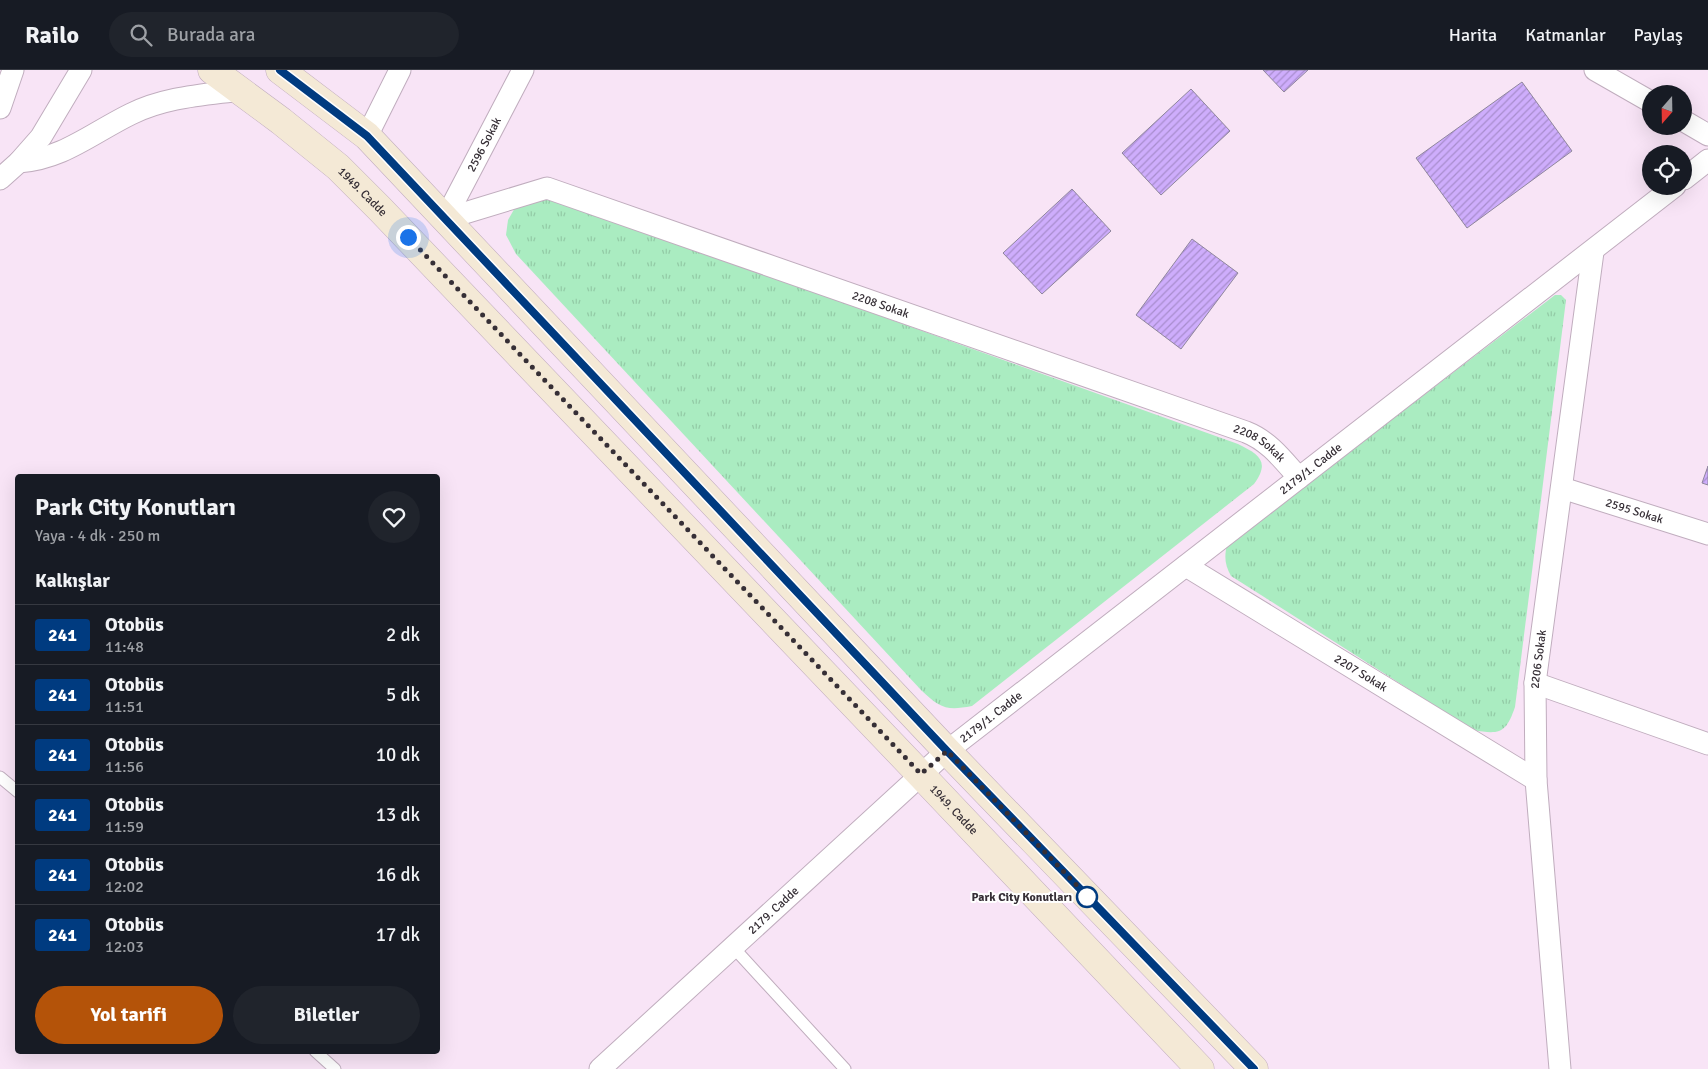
<!DOCTYPE html>
<html lang="tr">
<meta charset="utf-8">
<style>
body{margin:0;font-family:Signika,sans-serif;background:#20242c;color:#f1f3f6;height:100vh;display:flex;flex-direction:column;font-size:19px;white-space:nowrap}
*{box-sizing:border-box;margin:0}
p{font-size:16px;color:#9ea1a6}
.icon{flex:none;width:28px;height:28px;fill:none;stroke:currentColor;stroke-width:2;stroke-linecap:round;stroke-linejoin:round}
.map{position:relative;flex:1;overflow:hidden}
.panel{position:absolute;left:15px;top:404px;width:425px;height:580px;display:flex;flex-direction:column;background:#171b24;border-radius:5px;box-shadow:0 5px 20px #0002}
.panel>*{flex:none}
.badge{padding:0 10px;border-radius:4px;font-size:18px;line-height:32px}
.needle{width:32px;rotate:200deg}
.controls{position:absolute;left:1642px;top:15px;display:grid;gap:10px}
.controls a{display:grid;place-items:center;width:50px;height:50px;border-radius:50%;background:#171b24;box-shadow:0 5px 20px #0002;font-size:25px}
.you{position:absolute;width:25px;height:25px;margin:-12px;border:4px solid #fff;border-radius:50%;background:#1a73e8;box-shadow:0 0 0 8px #1a73e833}
.map>.badge{position:absolute;translate:-50% -50%;box-shadow:0 0 0 2px #fff}
h2{padding:0 20px;font-size:19px;line-height:45px}
.round{display:grid;place-items:center;flex:none;width:52px;height:52px;border-radius:26px;background:#20242c}
.summary{display:flex;align-items:center;justify-content:space-between;height:85px;padding:0 20px}
h1{font-size:24px;font-weight:700;line-height:38px}
.primary-button{display:flex;gap:10px;margin-top:auto;padding:10px 20px}
.primary-button a{flex:1;height:58px;border-radius:30px;background:#b45309;color:#fff;font-size:20px;font-weight:700;line-height:58px;text-align:center}
.primary-button a+a{background:#20242c;color:#f1f3f6}
ul{padding:0;list-style:none}
li{display:flex;align-items:center;gap:15px;height:60px;padding:0 20px;border-top:1px solid #363941}
li div{flex:1}
li b{display:block;font-size:19px}
li em{font-style:normal}
li .badge{min-width:55px;font-weight:700;text-align:center}
header{display:flex;align-items:center;gap:30px;box-sizing:border-box;height:70px;padding:0 25px;background:#171b24;border-bottom:1px solid #363941}
header strong{font-size:24px}
nav{display:flex;gap:28px;margin-inline-start:auto;font-size:18px}
.search{width:350px;height:45px;background:#20242c;display:flex;align-items:center;gap:12px;box-sizing:border-box;padding:0 18px;border-radius:28px;color:#9ea1a6;font-size:19px}
.map>svg:first-child{display:block}
.park{fill:url(#park-tufts)}
.building{fill:url(#building-hatch);stroke:#8f869c}
.lines{fill:none;stroke-linecap:round;stroke-linejoin:round}
.lane-casing{stroke:#c0adbe;stroke-width:13}
.street-casing{stroke:#c0adbe;stroke-width:23}
.secondary-casing{stroke:#c0adbe;stroke-width:29}
.lane{stroke:#fff;stroke-width:11}
.street{stroke:#fff;stroke-width:21}
.secondary{stroke:#f4e9d6;stroke-width:28}
.line-casing{stroke:#fff;stroke-width:11}
.line{stroke:#003b80;stroke-width:8}
.walk{stroke:#362f36;stroke-width:5;stroke-dasharray:0 9}
.stop-dot{fill:#fff;stroke:#003b80;stroke-width:2.5}
.labels{text-anchor:middle;dominant-baseline:central;stroke-width:4;stroke-linejoin:round;paint-order:stroke}
.street-label{font-size:12px;fill:#362f36;stroke:#fff}
.stop-label{font-size:12px;font-weight:bold;fill:#362f36;stroke:#fff;text-anchor:end}
</style>
<header>
<strong>Railo</strong>
<div class="search"><svg class="icon" aria-label="search" viewBox="0 0 24 24"><circle cx="10" cy="10" r="6"/><path d="M15 15l6 6"/></svg>Burada ara</div>
<nav><a>Harita</a><a>Katmanlar</a><a>Paylaş</a></nav>
</header>
<div class="map">
<svg width="1708" height="999" viewBox="0 0 1708 999">
<defs>
<pattern id="park-tufts" width="24" height="20" patternUnits="userSpaceOnUse" patternTransform="scale(1.25)"><rect width="24" height="20" fill="#aaecc1"/><path d="M3 7l-1-3M5 7V3M7 7l1-3M15 17l-1-3M17 17v-4M19 17l1-3" fill="none" stroke="#93cba6"/></pattern>
<pattern id="building-hatch" width="6" height="6" patternUnits="userSpaceOnUse" patternTransform="scale(1.25)"><rect width="6" height="6" fill="#ceadfc"/><path d="M-1 1l2-2M0 6l6-6M5 7l2-2" fill="none" stroke="#a88dcd"/></pattern>
</defs>
<rect width="100%" height="100%" fill="#f8e4f6"/>
<g class="park">
<path d="M 543,125 L 1238,374 C 1258,384 1271,391 1254,414 L 972,636 C 946,641 940,638 921,620 L 516,184 L 506,165 L 508,150 L 516,136 Z"/>
<path d="M 1555,225 L 1561,225 L 1566,230 L 1515,637 C 1506,663 1500,665 1473,660 L 1231,506 C 1225,495 1224,487 1227,475 Z"/>
</g>
<g class="building">
<path d="M 1263,0 L 1308,0 L 1284,22 Z"/>
<path d="M 1522,12 L 1572,81 L 1467,158 L 1416,88 Z"/>
<path d="M 1191,19 L 1230,61 L 1161,125 L 1122,83 Z"/>
<path d="M 1072,119 L 1111,161 L 1042,224 L 1003,183 Z"/>
<path d="M 1192,169 L 1238,203 L 1181,279 L 1136,245 Z"/>
<path d="M 1708,396 L 1708,415 L 1702,413 Z"/>
</g>
<g class="lines">
<defs>
<g id="lane">
<path d="M 0,707 L 18,722"/>
<path d="M 733,877 L 845,999"/>
<path d="M 315,981 L 335,999"/>
</g>
<g id="street">
<path d="M 1595,0 L 1651,32"/>
<path d="M 0,38 L 13,0"/>
<path d="M 1684,51 L 1708,65"/>
<path d="M 367,66 L 400,0"/>
<path d="M 19,92 C 63,89 92,63 131,44 C 165,27 203,25 240,20"/>
<path d="M 0,109 L 19,92 L 41,67 L 81,0"/>
<path d="M 1684,109 L 1708,90"/>
<path id="s1" d="M 445,149 L 547,118 L 1246,362 C 1269,371 1283,390 1299,408"/>
<path id="s2" d="M 445,149 L 523,0"/>
<path id="s3" d="M 1562,418 L 1708,464"/>
<path id="s4" d="M 1186,496 L 1536,710"/>
<path d="M 1535,613 L 1708,674"/>
<path id="s5" d="M 600,999 L 947,681 L 1675,116"/>
<path id="s6" d="M 1560,999 L 1536,710 L 1535,613 L 1593,182"/>
</g>
<g id="secondary">
<path id="s7" d="M 212,0 L 281,51 L 338,97 L 380,139 L 921,705 L 1200,999"/>
<path d="M 280,0 L 367,66 L 947,681 L 1254,999"/>
</g>
</defs>
<use href="#lane" class="lane-casing"/>
<use href="#street" class="street-casing"/>
<use href="#secondary" class="secondary-casing"/>
<use href="#lane" class="lane"/>
<use href="#street" class="street"/>
<use href="#secondary" class="secondary"/>
</g>
<g class="lines">
<defs>
<path id="line" d="M 280,0 L 367,66 L 947,681 L 1254,999"/>
</defs>
<use href="#line" class="line-casing"/>
<use href="#line" class="line"/>
<path class="walk" d="M 408,167 L 921,704 L 947,681 L 1094,833 L 1087,827"/>
</g>
<circle class="stop-dot" cx="1087" cy="827" r="10"/>
<g class="labels">
<g class="street-label">
<text stroke="none"><textPath href="#s2" startOffset="84">2596 Sokak</textPath></text>
<text stroke="none"><textPath href="#s7" startOffset="194">1949. Cadde</textPath></text>
<text stroke="none"><textPath href="#s1" startOffset="460">2208 Sokak</textPath></text>
<text stroke="none"><textPath href="#s1" startOffset="864">2208 Sokak</textPath></text>
<text stroke="none"><textPath href="#s5" startOffset="931">2179/1. Cadde</textPath></text>
<text stroke="none"><textPath href="#s3" startOffset="76">2595 Sokak</textPath></text>
<text stroke="none"><textPath href="#s6" startOffset="411">2206 Sokak</textPath></text>
<text stroke="none"><textPath href="#s4" startOffset="205">2207 Sokak</textPath></text>
<text stroke="none"><textPath href="#s5" startOffset="526">2179/1. Cadde</textPath></text>
<text stroke="none"><textPath href="#s7" startOffset="1049">1949. Cadde</textPath></text>
<text stroke="none"><textPath href="#s5" startOffset="235">2179. Cadde</textPath></text>
</g>
<g class="stop-label">
<text x="1072" y="827">Park City Konutları</text>
</g>
</g>
</svg>
<div class="controls">
<a><svg class="needle" viewBox="-14 -14 28 28"><path d="M0-13l5 13h-10z" fill="#e53935"/><path d="M0 13l5-13h-10z" fill="#9ea1a6"/></svg></a>
<a><svg class="icon" aria-label="locate" viewBox="0 0 24 24"><circle cx="12" cy="12" r="6"/><path d="M12 2v4M12 18v4M2 12h4M18 12h4"/></svg></a>
</div>
<div class="you" style="left:408px;top:167px"></div>
<section class="panel">
<div class="summary"><div><h1>Park City Konutları</h1><p>Yaya · 4 dk · 250 m</p></div><a class="round"><svg class="icon" aria-label="heart" viewBox="0 0 24 24"><path d="M12 20l-8-8c-3-5 5-10 8-4 3-6 11-1 8 4z"/></svg></a></div>
<h2>Kalkışlar</h2>
<ul>
<li><span class="badge" style="background:#003b80;color:#fff">241</span><div><b>Otobüs</b><p>11:48</p></div><em>2 dk</em></li>
<li><span class="badge" style="background:#003b80;color:#fff">241</span><div><b>Otobüs</b><p>11:51</p></div><em>5 dk</em></li>
<li><span class="badge" style="background:#003b80;color:#fff">241</span><div><b>Otobüs</b><p>11:56</p></div><em>10 dk</em></li>
<li><span class="badge" style="background:#003b80;color:#fff">241</span><div><b>Otobüs</b><p>11:59</p></div><em>13 dk</em></li>
<li><span class="badge" style="background:#003b80;color:#fff">241</span><div><b>Otobüs</b><p>12:02</p></div><em>16 dk</em></li>
<li><span class="badge" style="background:#003b80;color:#fff">241</span><div><b>Otobüs</b><p>12:03</p></div><em>17 dk</em></li>
</ul>
<div class="primary-button"><a>Yol tarifi</a><a>Biletler</a></div>
</section>
</div>
